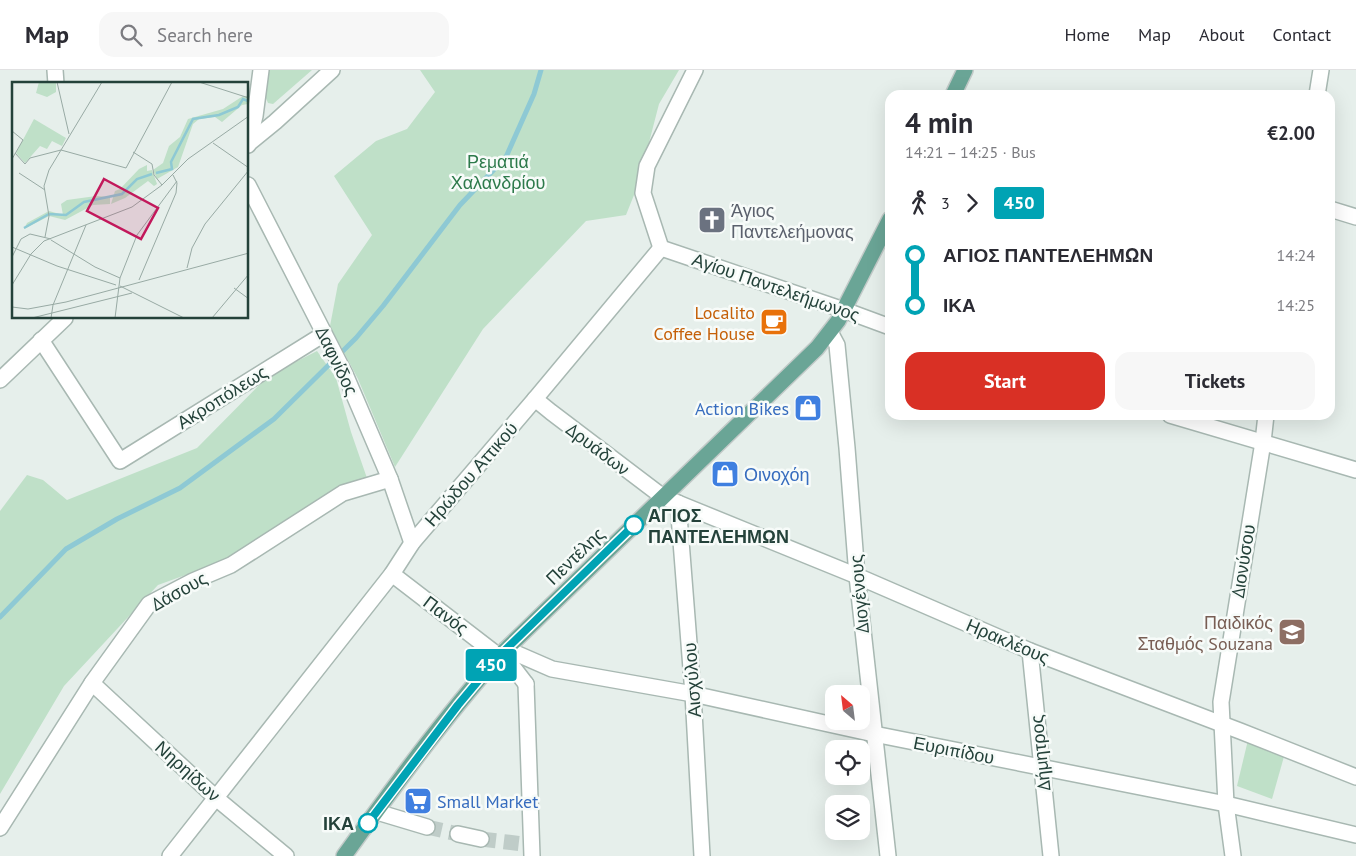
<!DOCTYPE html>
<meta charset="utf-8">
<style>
body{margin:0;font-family:"PT Sans",sans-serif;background:#f7f7f7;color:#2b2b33;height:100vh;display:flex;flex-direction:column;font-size:19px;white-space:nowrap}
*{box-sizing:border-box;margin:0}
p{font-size:16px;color:#7c7c81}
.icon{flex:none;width:28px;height:28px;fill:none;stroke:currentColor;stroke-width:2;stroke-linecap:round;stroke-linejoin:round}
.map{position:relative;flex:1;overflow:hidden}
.side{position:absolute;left:885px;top:20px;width:450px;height:330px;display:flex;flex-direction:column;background:#fff;border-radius:15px;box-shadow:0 5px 20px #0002}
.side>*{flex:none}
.badge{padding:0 10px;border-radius:4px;font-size:18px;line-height:32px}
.needle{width:32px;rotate:332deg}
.fabs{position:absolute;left:825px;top:615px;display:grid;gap:10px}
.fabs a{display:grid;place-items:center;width:45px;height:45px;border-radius:10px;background:#fff;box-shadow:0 5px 20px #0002;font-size:25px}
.map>.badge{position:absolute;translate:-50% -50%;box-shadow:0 0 0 2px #fff}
.legs{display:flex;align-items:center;gap:8px;height:55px;padding:0 20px;font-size:16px}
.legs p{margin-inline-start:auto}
.overview{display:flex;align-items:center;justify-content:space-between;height:85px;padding:0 20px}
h1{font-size:28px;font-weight:700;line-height:38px}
.primary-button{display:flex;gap:10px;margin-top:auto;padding:10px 20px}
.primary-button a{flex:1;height:58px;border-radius:15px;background:#d93025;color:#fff;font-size:20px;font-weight:700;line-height:58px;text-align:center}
.primary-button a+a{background:#f7f7f7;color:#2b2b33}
ul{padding:0 20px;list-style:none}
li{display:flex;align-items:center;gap:18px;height:50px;font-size:19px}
li i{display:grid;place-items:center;width:8px;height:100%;margin:0 6px;background:currentColor}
li i::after{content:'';width:12px;height:12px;margin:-6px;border:4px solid;border-radius:50%;background:#fff}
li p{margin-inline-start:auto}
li:first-child i{background:linear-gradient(#0000 50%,currentColor 0)}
li:last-child i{background:linear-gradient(currentColor 50%,#0000 0)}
header{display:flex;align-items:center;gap:30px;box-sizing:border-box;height:70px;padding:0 25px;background:#fff;border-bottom:1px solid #e1e1e2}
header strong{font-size:24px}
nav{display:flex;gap:28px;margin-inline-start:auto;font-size:18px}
.search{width:350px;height:45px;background:#f7f7f7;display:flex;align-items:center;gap:12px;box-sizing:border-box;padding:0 18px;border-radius:15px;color:#7c7c81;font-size:19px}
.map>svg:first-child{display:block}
.green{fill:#bfe0c8}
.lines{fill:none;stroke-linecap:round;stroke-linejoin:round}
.stream{stroke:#8ec9d4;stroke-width:5}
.minor-tunnel{stroke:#bfccc8;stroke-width:15;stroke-dasharray:15 8;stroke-linecap:butt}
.minor-casing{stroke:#a8b8b2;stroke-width:18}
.major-casing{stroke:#c2cac8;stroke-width:18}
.minor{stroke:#fff;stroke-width:15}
.major{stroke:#6aa596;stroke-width:15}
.line-1-casing{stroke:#fff;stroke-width:11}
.line-1{stroke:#00a3b4;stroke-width:8}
.stop-1-dot{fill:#fff;stroke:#00a3b4;stroke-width:2.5}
.labels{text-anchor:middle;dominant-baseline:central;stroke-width:5;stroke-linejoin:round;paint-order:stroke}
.park-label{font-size:18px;fill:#2d7a4b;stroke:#f7fbf9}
.worship-label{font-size:18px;fill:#5b616d;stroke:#f7fbf9;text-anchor:start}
.street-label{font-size:18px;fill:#24423a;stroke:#f7fbf9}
.food-label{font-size:18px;fill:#c56008;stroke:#f7fbf9;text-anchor:end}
.shop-label{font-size:18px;fill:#366cbe;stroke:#f7fbf9;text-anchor:start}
.stop-label{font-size:18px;font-weight:bold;fill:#24423a;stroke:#f7fbf9;text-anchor:start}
.education-label{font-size:18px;fill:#785e54;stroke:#f7fbf9;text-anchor:end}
.inset-river{fill:none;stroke:#8ec9d4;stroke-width:2.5}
.inset-road{fill:none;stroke:#98aaa4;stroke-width:1}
.view{fill:#c2185b;fill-opacity:0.15;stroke:#c2185b;stroke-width:2.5}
.inset-edge{fill:none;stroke:#24423a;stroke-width:2.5}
</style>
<header>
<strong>Map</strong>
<div class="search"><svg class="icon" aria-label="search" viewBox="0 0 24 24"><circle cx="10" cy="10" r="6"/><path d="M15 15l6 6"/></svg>Search here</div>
<nav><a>Home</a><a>Map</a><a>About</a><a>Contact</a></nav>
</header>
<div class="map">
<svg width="1356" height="786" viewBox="0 0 1356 786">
<rect width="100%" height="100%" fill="#e6efeb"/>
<g class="green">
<path d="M 266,0 L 312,0 L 273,34 L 268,33 L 265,26 Z"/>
<path d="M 420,0 L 679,0 L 659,34 L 638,115 L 626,145 L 586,151 L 483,259 L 395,397 L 358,309 L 330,256 L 338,214 L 372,165 L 334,106 L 376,71 L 407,59 L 435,22 Z"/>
<path d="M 317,281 L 336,308 L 351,362 L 368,411 L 235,487 L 158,515 L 64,616 L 0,724 L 0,441 L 27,405 L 43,410 L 67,430 L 197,378 L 268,306 Z"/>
<path d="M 1248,670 L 1285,683 L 1272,729 L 1237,716 Z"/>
</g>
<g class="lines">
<path class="stream" d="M 0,547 L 66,479 L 117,449 L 180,418 L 274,349 L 356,268 L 383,236 L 460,135 L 506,87 L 534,24 L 541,0"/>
<g class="minor-tunnel">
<path d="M 427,757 L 458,764"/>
<path d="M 481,769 L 532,775"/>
</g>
<defs>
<g id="minor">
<path d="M 55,0 L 56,14"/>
<path d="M 1317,25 L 1321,0"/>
<path d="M 248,74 L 275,52 L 332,0"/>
<path d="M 248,75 L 255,46 L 261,0"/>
<path d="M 248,115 L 345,304 L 390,409 L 412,473"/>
<path d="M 1330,139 L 1356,147"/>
<path d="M 661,178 L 844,240 L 890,257"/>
<path d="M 661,178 L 643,123 L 647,96 L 695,0"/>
<path d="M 830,262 L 837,275 L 847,378 L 857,506 L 888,786"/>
<path d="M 41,270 L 120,391 L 324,264"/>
<path d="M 0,310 L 65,248"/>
<path d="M 535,329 L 551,342 L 663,427 L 857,506 L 1030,581 L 1240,661 L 1356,707"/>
<path d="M 1170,345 L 1356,400"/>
<path d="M 678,433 L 693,624 L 702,786"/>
<path d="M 392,504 L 513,597 L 526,614"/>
<path d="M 506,579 L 552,599 L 693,624 L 874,664 L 1226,734 L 1356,765"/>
<path d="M 1030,581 L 1051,786"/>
<path d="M 92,613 L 216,728 L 286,786"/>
<path d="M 526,614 L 532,786"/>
<path d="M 377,742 L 427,757"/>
<path d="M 0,758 L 92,613 L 149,534 L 193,511 L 231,495 L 343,423 L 390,409"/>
<path d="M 458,764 L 481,769"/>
<path d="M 170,786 L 392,504 L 412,473 L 535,329 L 661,178"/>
<path d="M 1233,786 L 1226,734 L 1221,632 L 1263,372 L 1266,345"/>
</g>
<g id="major">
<path d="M 953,25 L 965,0"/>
<path d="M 344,786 C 393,718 443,649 499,586 L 817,278 L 838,251 L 890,149"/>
</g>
</defs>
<use href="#minor" class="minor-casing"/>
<use href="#major" class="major-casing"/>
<use href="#minor" class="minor"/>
<use href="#major" class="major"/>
</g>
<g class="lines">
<defs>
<path id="line-1" d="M 368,753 L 458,635 L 499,586 L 634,455"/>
</defs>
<use href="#line-1" class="line-1-casing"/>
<use href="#line-1" class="line-1"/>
</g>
<defs>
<symbol id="church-square" viewBox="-11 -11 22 22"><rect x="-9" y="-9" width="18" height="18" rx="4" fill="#6b7280" stroke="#f7fbf9"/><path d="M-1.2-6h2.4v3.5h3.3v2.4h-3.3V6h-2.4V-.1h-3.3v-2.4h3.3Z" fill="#fff"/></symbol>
<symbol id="cafe-square" viewBox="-11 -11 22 22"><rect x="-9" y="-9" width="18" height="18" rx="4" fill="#e8710a" stroke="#f7fbf9"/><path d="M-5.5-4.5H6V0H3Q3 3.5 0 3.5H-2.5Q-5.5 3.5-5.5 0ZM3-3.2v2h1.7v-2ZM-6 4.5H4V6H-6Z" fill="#fff"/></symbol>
<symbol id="shop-square" viewBox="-11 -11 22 22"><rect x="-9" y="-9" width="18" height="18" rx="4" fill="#3f7fe0" stroke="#f7fbf9"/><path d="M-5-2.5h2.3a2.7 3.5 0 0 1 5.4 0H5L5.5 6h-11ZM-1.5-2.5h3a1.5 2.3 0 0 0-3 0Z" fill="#fff"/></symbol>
<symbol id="school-square" viewBox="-11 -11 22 22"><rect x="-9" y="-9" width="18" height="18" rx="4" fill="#8d6e63" stroke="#f7fbf9"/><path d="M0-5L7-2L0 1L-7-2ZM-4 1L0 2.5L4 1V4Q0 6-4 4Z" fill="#fff"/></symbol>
<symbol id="supermarket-square" viewBox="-11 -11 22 22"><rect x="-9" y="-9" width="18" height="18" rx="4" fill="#3f7fe0" stroke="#f7fbf9"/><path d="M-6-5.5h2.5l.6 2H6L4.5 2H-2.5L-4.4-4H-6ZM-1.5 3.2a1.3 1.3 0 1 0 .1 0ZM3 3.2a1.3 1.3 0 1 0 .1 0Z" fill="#fff"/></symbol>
</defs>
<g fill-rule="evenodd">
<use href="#church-square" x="696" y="134" width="32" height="32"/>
<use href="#cafe-square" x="758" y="236" width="32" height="32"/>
<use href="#shop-square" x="792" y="322" width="32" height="32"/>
<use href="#shop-square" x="709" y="388" width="32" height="32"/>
<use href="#school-square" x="1276" y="546" width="32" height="32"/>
<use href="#supermarket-square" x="402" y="715" width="32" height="32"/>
</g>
<g class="stop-1-dot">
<circle cx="634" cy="455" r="9"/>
<circle cx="368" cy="753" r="9"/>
</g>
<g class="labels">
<g class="park-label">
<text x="498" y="91">Ρεματιά<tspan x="498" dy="21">Χαλανδρίου</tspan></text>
</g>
<g class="worship-label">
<text x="731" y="140">Άγιος<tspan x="731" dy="21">Παντελεήμονας</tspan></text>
</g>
<g class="street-label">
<text transform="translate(776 217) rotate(19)">Αγίου Παντελεήμωνος</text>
<text transform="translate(337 291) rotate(64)">Δαφνίδος</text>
<text transform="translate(222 327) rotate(-32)">Ακροπόλεως</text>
<text transform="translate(598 379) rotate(37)">Δρυάδων</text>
<text transform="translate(471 404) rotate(-49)">Ηρώδου Αττικού</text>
<text transform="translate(575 486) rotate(-44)">Πεντέλης</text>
<text transform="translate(1243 491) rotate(-81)">Διονύσου</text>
<text transform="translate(179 521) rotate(-29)">Δάσους</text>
<text transform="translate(859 524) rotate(-95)">Διογένους</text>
<text transform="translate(446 545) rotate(37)">Πανός</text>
<text transform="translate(1008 571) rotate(23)">Ηρακλέους</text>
<text transform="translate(692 610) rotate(-94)">Αισχύλου</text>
<text transform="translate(954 680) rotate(11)">Ευριπίδου</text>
<text transform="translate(1040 683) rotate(-96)">Δήμητρος</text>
<text transform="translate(188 701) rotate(42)">Νηρηίδων</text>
</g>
<g class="food-label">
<text x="755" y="242">Localito<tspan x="755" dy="21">Coffee House</tspan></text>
</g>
<g class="shop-label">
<text x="789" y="338" text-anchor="end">Action Bikes</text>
<text x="744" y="404">Οινοχόη</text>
<text x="437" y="731">Small Market</text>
</g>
<g class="stop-label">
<text x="648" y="445">ΑΓΙΟΣ<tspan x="648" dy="21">ΠΑΝΤΕΛΕΗΜΩΝ</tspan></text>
<text x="354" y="753" text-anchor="end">ΙΚΑ</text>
</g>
<g class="education-label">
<text x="1273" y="552">Παιδικός<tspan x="1273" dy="21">Σταθμός Souzana</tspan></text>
</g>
</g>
<g transform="translate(12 12)">
<rect width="236" height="236" fill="#e6efeb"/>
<path d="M 27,0 L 44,0 L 44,10 L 35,15 L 24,11 ZM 231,14 L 236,14 L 236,22 L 230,23 L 210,40 L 203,35 L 187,37 L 181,42 L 166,85 L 145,97 L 141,88 L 151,81 L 157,64 L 168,55 L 176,37 L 211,27 ZM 22,37 L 54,56 L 50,64 L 40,59 L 35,67 L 28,64 L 13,81 L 4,71 ZM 135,83 L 135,89 L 140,88 L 145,102 L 142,104 L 136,99 L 113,116 L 99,122 L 103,109 L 108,107 L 127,87 ZM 84,114 L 98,115 L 98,122 L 81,123 L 53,138 L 37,134 L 12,147 L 15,141 L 37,129 L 51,133 L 49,122 L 55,118 Z" fill="#bfe0c8"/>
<path class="inset-river" d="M 144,91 L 160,87 L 159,80 L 181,37 L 207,33 L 226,25 L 231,17 L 236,19M 12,146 L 37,132 L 54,133 L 72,120 L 110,112 L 125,97 L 140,92"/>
<path class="inset-road" d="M 45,0 L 57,52M 187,0 L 237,16M 0,49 L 11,58 L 0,77M 201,61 L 237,86M 121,70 L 140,82 L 142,93 L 150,103M 3,71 L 13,82 L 18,76 L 49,68 L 114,86 L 160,0M 7,91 L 33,108M 33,155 L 37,134 L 32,104 L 37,88 L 90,0M 39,158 L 83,185 L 108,196M 32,159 L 120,125 L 150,103 L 176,77 L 237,34M 0,165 L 45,184 L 104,203M 0,175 L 9,157 L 18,152 L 39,157M 175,186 L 180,166 L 193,142 L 237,88M 127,198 L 164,111 L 165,101 L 161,93M 0,203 L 19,172 L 32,159M 108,204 L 172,236M 222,206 L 237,217M 0,225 L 16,227 L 54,220 L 237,171M 20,236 L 120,211M 39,236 L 41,223 L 74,143M 103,236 L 108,196 L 125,153 L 165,99M 200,236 L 237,192"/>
<path class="view" d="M 92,97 L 146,126 L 129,157 L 75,129 Z"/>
<rect width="236" height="236" class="inset-edge"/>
</g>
</svg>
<div class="fabs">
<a><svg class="needle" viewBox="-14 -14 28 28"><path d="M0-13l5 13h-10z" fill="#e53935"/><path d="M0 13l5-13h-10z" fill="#7c7c81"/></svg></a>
<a><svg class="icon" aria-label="locate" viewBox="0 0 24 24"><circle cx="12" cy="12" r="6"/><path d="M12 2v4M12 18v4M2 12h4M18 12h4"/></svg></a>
<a><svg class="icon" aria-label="layers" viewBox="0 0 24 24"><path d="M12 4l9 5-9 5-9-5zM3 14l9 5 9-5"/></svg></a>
</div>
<b class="badge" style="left:491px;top:595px;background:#00a3b4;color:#fff">450</b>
<section class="side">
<div class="overview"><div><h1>4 min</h1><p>14:21 – 14:25 · Bus</p></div><b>€2.00</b></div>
<div class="legs"><svg class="icon" aria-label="walk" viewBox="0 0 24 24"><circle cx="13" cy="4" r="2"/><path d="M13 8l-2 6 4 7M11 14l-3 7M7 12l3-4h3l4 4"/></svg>3<svg class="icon" aria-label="forward" viewBox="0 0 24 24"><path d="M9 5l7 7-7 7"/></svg><b class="badge" style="background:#00a3b4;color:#fff">450</b></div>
<ul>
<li><i style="color:#00a3b4"></i><b>ΑΓΙΟΣ ΠΑΝΤΕΛΕΗΜΩΝ</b><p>14:24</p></li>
<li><i style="color:#00a3b4"></i><b>ΙΚΑ</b><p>14:25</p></li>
</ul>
<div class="primary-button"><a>Start</a><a>Tickets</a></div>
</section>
</div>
